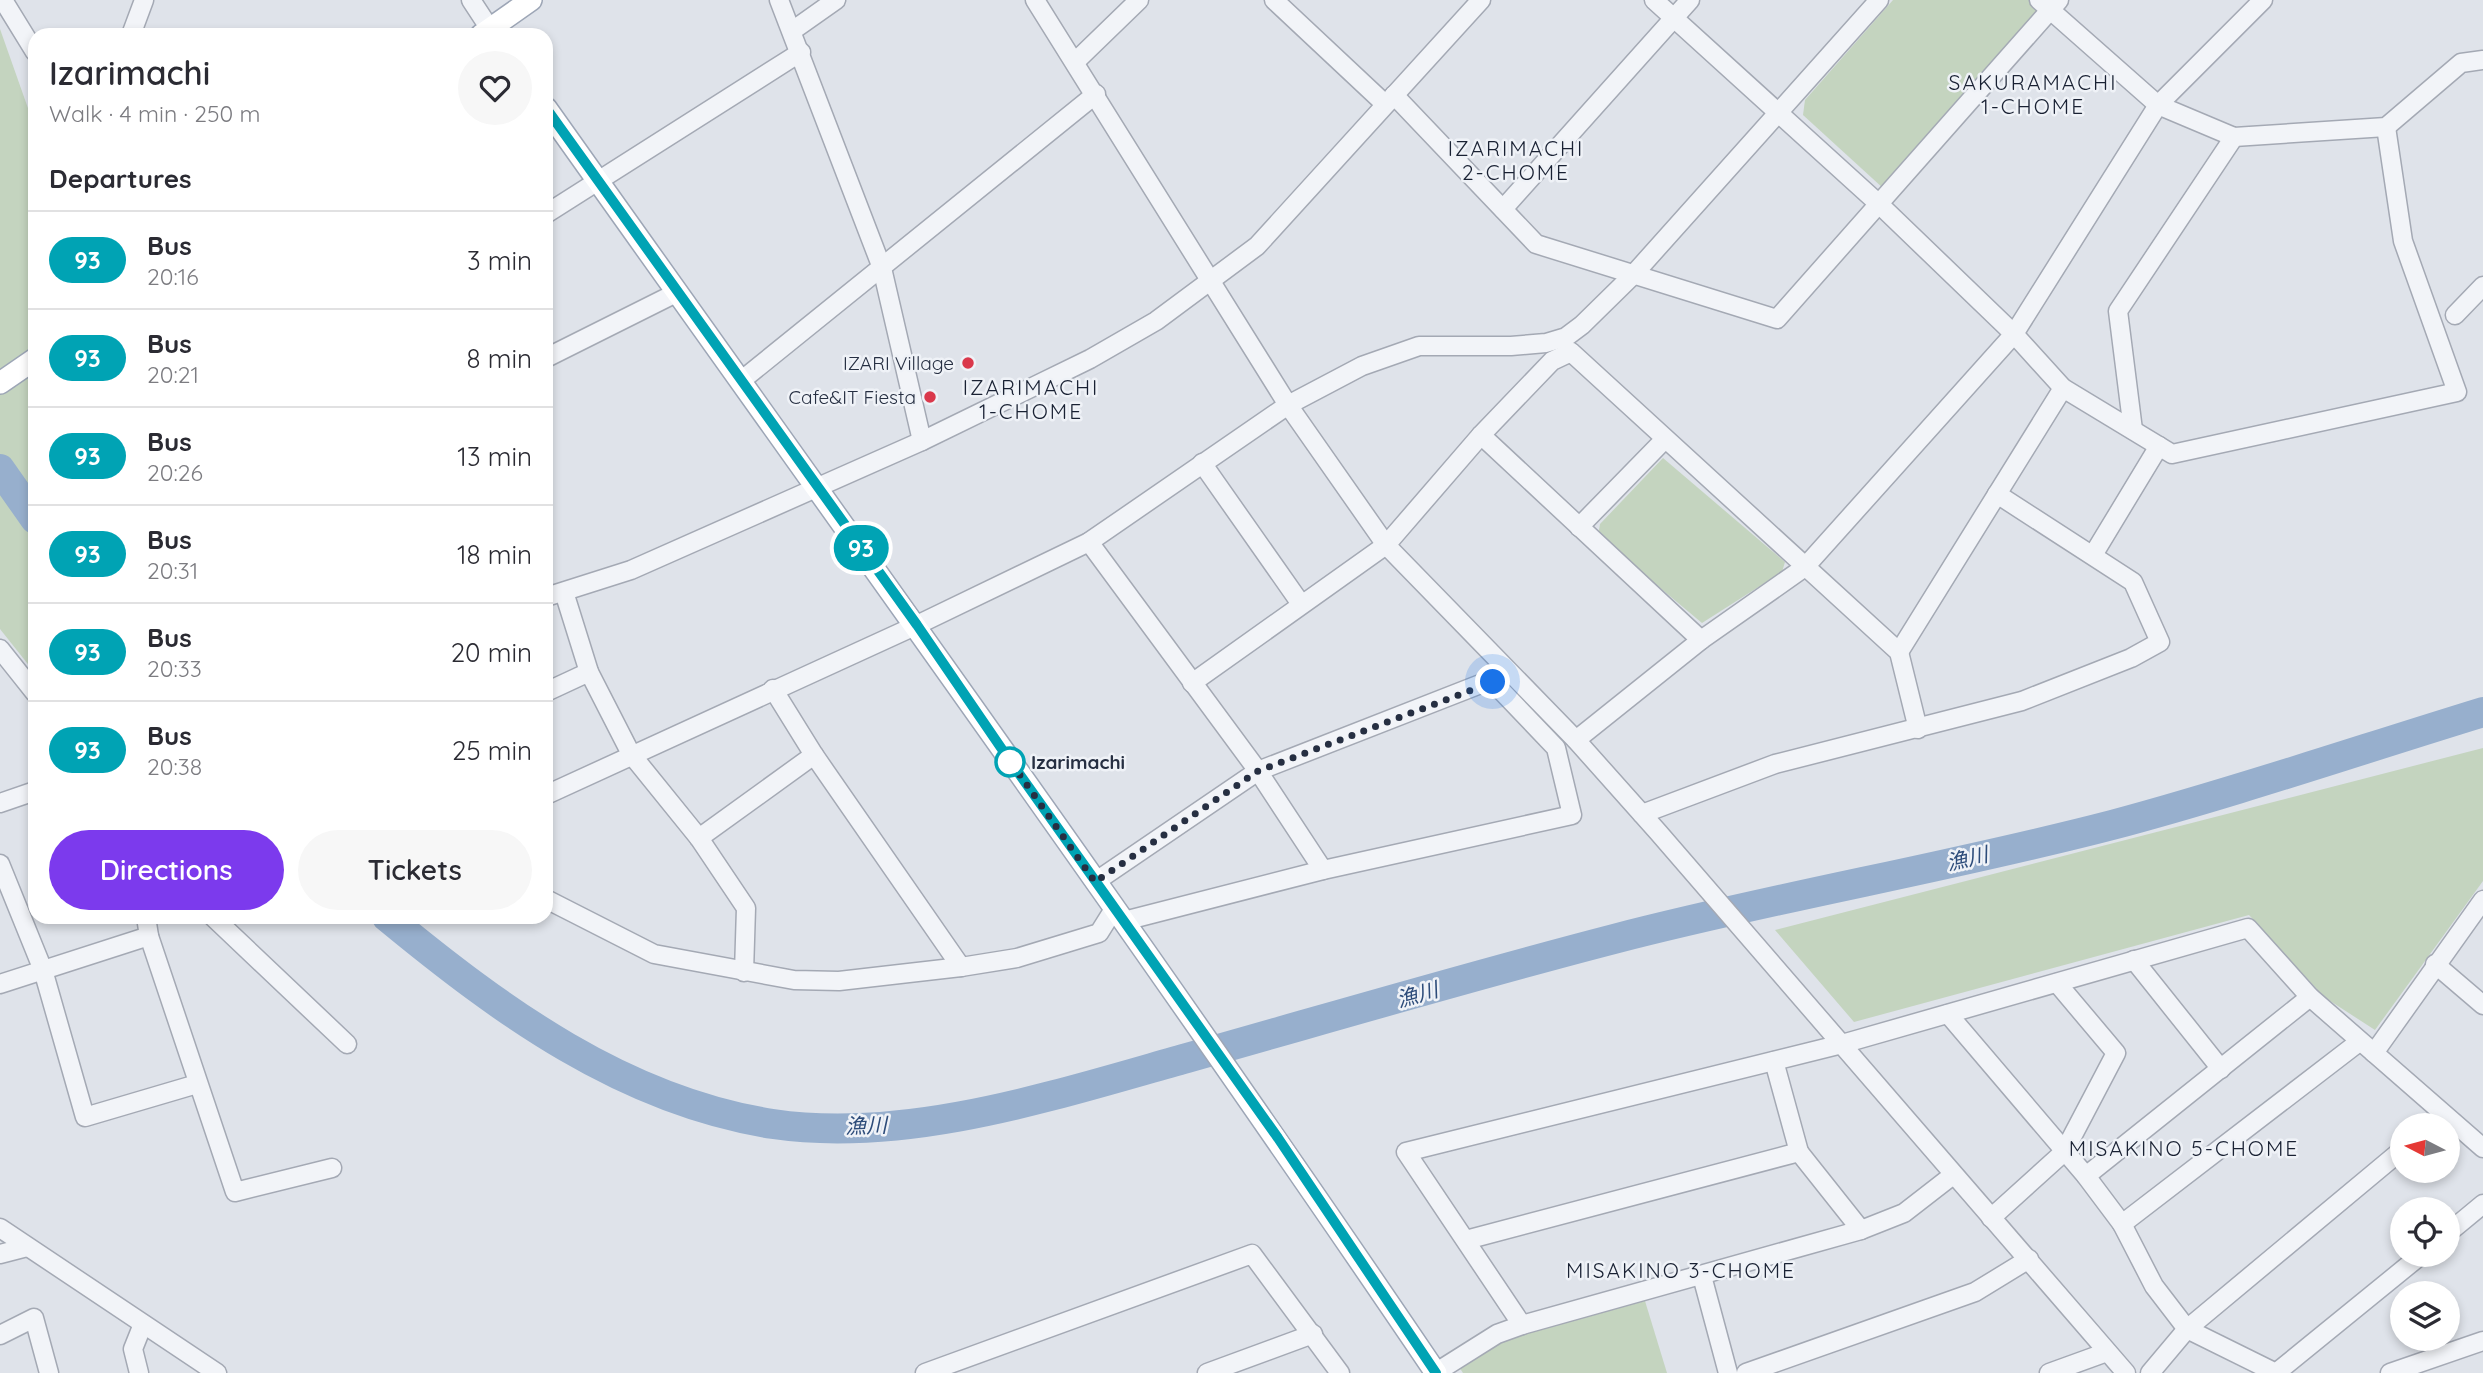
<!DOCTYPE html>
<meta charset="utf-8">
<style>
body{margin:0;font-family:Quicksand,"Noto Sans JP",sans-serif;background:#f7f7f7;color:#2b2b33;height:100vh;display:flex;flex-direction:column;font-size:26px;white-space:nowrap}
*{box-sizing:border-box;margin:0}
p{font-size:23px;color:#7c7c81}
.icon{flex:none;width:38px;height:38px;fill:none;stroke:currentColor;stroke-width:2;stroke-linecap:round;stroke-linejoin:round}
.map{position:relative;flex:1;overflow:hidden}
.panel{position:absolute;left:28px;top:28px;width:525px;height:896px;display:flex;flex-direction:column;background:#fff;border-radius:21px;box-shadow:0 4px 10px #0003}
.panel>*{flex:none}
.badge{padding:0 14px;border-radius:23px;font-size:24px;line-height:46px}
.needle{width:46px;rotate:276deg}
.controls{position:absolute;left:2390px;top:1113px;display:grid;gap:14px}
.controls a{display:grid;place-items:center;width:70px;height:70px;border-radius:50%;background:#fff;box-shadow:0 4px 10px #0003;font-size:35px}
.you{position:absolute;width:35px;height:35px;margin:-18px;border:5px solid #fff;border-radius:50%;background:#1a73e8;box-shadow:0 0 0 10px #1a73e833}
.map>.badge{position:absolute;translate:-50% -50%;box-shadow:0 0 0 4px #fff}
h2{padding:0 21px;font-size:26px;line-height:63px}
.round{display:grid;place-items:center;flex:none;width:74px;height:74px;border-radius:37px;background:#f7f7f7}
.overview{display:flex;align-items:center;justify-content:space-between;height:119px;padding:0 21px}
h1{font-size:33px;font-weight:600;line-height:52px}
.action{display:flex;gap:14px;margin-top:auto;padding:14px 21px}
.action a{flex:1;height:80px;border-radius:42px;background:#7c3aed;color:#fff;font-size:28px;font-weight:600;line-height:80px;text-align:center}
.action a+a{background:#f7f7f7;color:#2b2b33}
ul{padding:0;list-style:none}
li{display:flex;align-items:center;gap:21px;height:98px;padding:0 21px;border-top:2px solid #e1e1e2}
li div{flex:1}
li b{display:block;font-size:26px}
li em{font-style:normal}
li .badge{min-width:77px;font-weight:700;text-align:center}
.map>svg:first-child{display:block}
.green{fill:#c4d4bf}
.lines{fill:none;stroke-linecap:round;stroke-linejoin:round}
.river{stroke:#97afcd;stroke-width:30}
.minor-casing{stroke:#a4a9b4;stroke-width:21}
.major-casing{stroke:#9da6b6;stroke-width:24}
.minor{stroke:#f2f4f8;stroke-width:18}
.major{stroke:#fff;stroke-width:21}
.line-casing{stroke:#fff;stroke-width:16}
.line{stroke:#00a3b4;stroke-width:10}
.walk{stroke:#262f42;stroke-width:7;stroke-dasharray:0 12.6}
.poi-dot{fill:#da384b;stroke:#eff2f7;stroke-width:2.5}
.stop-dot{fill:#fff;stroke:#00a3b4;stroke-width:3.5}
.labels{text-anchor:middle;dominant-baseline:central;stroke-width:5;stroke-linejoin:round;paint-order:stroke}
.poi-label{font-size:19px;fill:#262f42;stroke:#eff2f7;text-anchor:end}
.stop-label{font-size:19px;font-weight:bold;fill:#262f42;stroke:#eff2f7;text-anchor:start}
.neighbourhood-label{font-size:21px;letter-spacing:2px;fill:#192133;stroke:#eff2f7}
.water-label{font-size:21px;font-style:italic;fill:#2d4c7a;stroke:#eff2f7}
</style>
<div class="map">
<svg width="2483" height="1373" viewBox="0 0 2483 1373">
<rect width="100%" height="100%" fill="#dfe3ea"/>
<g class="green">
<path d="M 1893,0 L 2030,0 L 2044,12 L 1884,189 L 1803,115 L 1805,100 Z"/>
<path d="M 0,29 L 35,128 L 35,673 L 0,629 Z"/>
<path d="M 1663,458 L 1785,562 L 1782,572 L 1702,623 L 1598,536 L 1600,524 Z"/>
<path d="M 2483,748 L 2483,881 L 2375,1030 L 2324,997 L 2249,915 L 1854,1022 L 1775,930 Z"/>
<path d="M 1645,1301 L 1667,1373 L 1463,1373 L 1459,1367 L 1479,1346 Z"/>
</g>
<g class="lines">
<g class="river">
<path d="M 0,469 L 35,519"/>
<path d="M 387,917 C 501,1011 624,1101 773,1124 C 908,1144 1058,1094 1187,1058 C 1329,1018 1471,976 1614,939 C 1779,896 1947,868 2112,825 C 2236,792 2359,750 2483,712"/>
</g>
<defs>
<g id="minor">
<path d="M 3,0 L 35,52"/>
<path d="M 471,0 L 490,29"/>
<path d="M 779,0 L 882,268 L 922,441"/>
<path d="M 1035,0 L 1288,405 L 1386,545 L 1576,740 L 1658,832 L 2126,1373"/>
<path d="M 1274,0 L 1385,104"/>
<path d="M 1654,0 L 1880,205 L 2014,334 L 2063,388 L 2172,454 L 2457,392 L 2403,241 L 2386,127"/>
<path d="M 2039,0 L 2158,105 L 2234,137 L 2386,127 L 2461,63 L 2483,60"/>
<path d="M 792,31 L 836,0"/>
<path d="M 131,35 L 144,0"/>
<path d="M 1075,62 L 1139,0"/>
<path d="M 1394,95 L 1536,244 L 1777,319 L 2059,0"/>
<path d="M 1503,209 L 1690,0"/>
<path d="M 546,214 L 801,52"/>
<path d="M 2455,315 L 2483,286"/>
<path d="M 546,358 L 678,292"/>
<path d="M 742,380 L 1096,94"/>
<path d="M 2133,430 L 2118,311 L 2234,137"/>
<path d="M 1481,435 L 1701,640"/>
<path d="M 1202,463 L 1301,604"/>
<path d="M 1579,527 L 1665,439"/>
<path d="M 1089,542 L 1258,771 L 1323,870"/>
<path d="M 2093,555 L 2159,446"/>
<path d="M 564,592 L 589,672 L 631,754 L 699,838 L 746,908 L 744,972"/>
<path d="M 546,597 L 631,570 L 922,441 L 1090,359 L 1156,321 L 1257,246 L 1481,0"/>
<path d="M 0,649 L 35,693"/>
<path d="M 1899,652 L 2063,388"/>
<path d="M 1192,683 L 1386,545 L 1481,435 L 1552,361 L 1571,352 L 1899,652 L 1918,729"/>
<path d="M 773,689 L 814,755 L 961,967"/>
<path d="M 546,692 L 589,672"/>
<path d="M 1576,740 L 1701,640 L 1805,567 L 2014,334 L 2158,105 L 2263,0"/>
<path d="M 546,795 L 917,625 L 1089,542 L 1288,405 L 1362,366 L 1419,346 L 1511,346 L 1546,343 L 1566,337 L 1582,325 L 1633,275 L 1879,0"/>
<path d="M 0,803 L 35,791"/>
<path d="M 1642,814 L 1775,764 L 2022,701 L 2131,658 L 2160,642 L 2133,582 L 1997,494"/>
<path d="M 699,838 L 814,755"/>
<path d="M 0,864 L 43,970 L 85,1117 L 197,1084"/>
<path d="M 1095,882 L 1258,771 L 1501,676"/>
<path d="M 546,899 L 654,954 L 794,980 L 839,981 L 961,967 L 1017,958 L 1099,933 L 1114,909"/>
<path d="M 146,917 L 149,936 L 235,1192 L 332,1168"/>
<path d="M 213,917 L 347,1044"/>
<path d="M 1124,921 L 1323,870 L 1572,815 L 1556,748 L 1493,682"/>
<path d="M 2134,960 L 2221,1069"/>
<path d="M 2435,964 L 2483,1005"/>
<path d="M 0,984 L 149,936"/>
<path d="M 1948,1014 L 2086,1176 L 2122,1224 L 2154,1286 L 2187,1329 L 2276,1373 L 2421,1255"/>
<path d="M 2374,1053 L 2483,900"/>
<path d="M 1774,1061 L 1799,1152"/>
<path d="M 2086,1176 L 2310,997"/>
<path d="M 1991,1218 L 2064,1152 L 2116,1053 L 2057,983"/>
<path d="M 2122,1224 L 2359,1042"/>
<path d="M 0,1228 L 217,1373"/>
<path d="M 2448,1233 L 2483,1204"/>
<path d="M 1466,1240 L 1799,1152 L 1861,1230"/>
<path d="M 0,1254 L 27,1247"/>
<path d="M 1702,1276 L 1728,1373"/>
<path d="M 1522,1325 L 1406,1152 L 1842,1044 L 2248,928 L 2310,997 L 2483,1148"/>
<path d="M 0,1335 L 34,1318 L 49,1373"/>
<path d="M 139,1373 L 133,1349 L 143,1324"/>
<path d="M 925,1373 L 1252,1254 L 1340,1373"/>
<path d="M 1207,1373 L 1313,1334"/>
<path d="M 1435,1373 L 1497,1334 L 1522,1325 L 1861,1230 L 1904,1213 L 1953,1175"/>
<path d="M 1746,1373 L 1975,1292 L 2029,1259"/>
<path d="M 2049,1373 L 2107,1352"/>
<path d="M 2150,1373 L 2187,1329 L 2403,1149"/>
<path d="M 2390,1373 L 2483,1341"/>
</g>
<g id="major">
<path d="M 481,35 L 531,0"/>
<path d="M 546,108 C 844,528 1147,946 1436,1373"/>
<path d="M 0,383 L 35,359"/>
</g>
</defs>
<use href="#minor" class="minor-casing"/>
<use href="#major" class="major-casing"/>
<use href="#minor" class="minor"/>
<use href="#major" class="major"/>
</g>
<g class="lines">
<defs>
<path id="line" d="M 546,108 L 917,625 L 1008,758 L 1278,1138 L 1436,1373"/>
</defs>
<use href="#line" class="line-casing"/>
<use href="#line" class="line"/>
<path class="walk" d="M 1010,762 L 1008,758 L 1095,882 L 1258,771 L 1493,682"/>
</g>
<g class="poi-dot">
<circle cx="968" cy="363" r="7"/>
<circle cx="930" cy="397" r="7"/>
</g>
<circle class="stop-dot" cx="1010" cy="762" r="14"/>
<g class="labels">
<g class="poi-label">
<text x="954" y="363">IZARI Village</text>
<text x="916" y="397">Cafe&amp;IT Fiesta</text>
</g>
<g class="stop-label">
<text x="1031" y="762">Izarimachi</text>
</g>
<g class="neighbourhood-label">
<text x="2033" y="82">SAKURAMACHI<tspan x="2033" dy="24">1-CHOME</tspan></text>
<text x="1516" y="148">IZARIMACHI<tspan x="1516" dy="24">2-CHOME</tspan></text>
<text x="1031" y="387">IZARIMACHI<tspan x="1031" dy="24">1-CHOME</tspan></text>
<text x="2184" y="1148">MISAKINO 5-CHOME</text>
<text x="1681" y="1270">MISAKINO 3-CHOME</text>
</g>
<g class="water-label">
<text transform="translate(1967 858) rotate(-13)">漁川</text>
<text transform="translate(1417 994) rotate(-16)">漁川</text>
<text transform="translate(866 1125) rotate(-2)">漁川</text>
</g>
</g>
</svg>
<div class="controls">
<a><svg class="needle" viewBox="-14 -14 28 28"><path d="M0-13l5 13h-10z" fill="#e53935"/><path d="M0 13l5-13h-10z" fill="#7c7c81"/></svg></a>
<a><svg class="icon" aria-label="locate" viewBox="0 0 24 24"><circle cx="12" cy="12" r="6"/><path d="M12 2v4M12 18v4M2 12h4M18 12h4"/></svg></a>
<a><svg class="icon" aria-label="layers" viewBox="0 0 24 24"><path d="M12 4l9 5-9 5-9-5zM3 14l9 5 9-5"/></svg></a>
</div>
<div class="you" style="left:1493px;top:682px"></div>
<b class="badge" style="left:861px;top:548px;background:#00a3b4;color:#fff">93</b>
<section class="panel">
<div class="overview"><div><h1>Izarimachi</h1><p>Walk · 4 min · 250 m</p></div><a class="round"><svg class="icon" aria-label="heart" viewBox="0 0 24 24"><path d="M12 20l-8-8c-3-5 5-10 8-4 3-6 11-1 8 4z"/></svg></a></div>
<h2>Departures</h2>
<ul>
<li><span class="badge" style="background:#00a3b4;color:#fff">93</span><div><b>Bus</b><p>20:16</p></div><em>3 min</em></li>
<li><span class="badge" style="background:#00a3b4;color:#fff">93</span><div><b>Bus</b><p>20:21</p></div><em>8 min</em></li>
<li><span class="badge" style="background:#00a3b4;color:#fff">93</span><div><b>Bus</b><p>20:26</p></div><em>13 min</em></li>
<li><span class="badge" style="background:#00a3b4;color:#fff">93</span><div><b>Bus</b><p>20:31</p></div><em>18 min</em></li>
<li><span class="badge" style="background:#00a3b4;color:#fff">93</span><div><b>Bus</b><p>20:33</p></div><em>20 min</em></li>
<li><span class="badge" style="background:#00a3b4;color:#fff">93</span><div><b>Bus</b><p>20:38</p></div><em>25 min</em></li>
</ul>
<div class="action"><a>Directions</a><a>Tickets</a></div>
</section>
</div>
